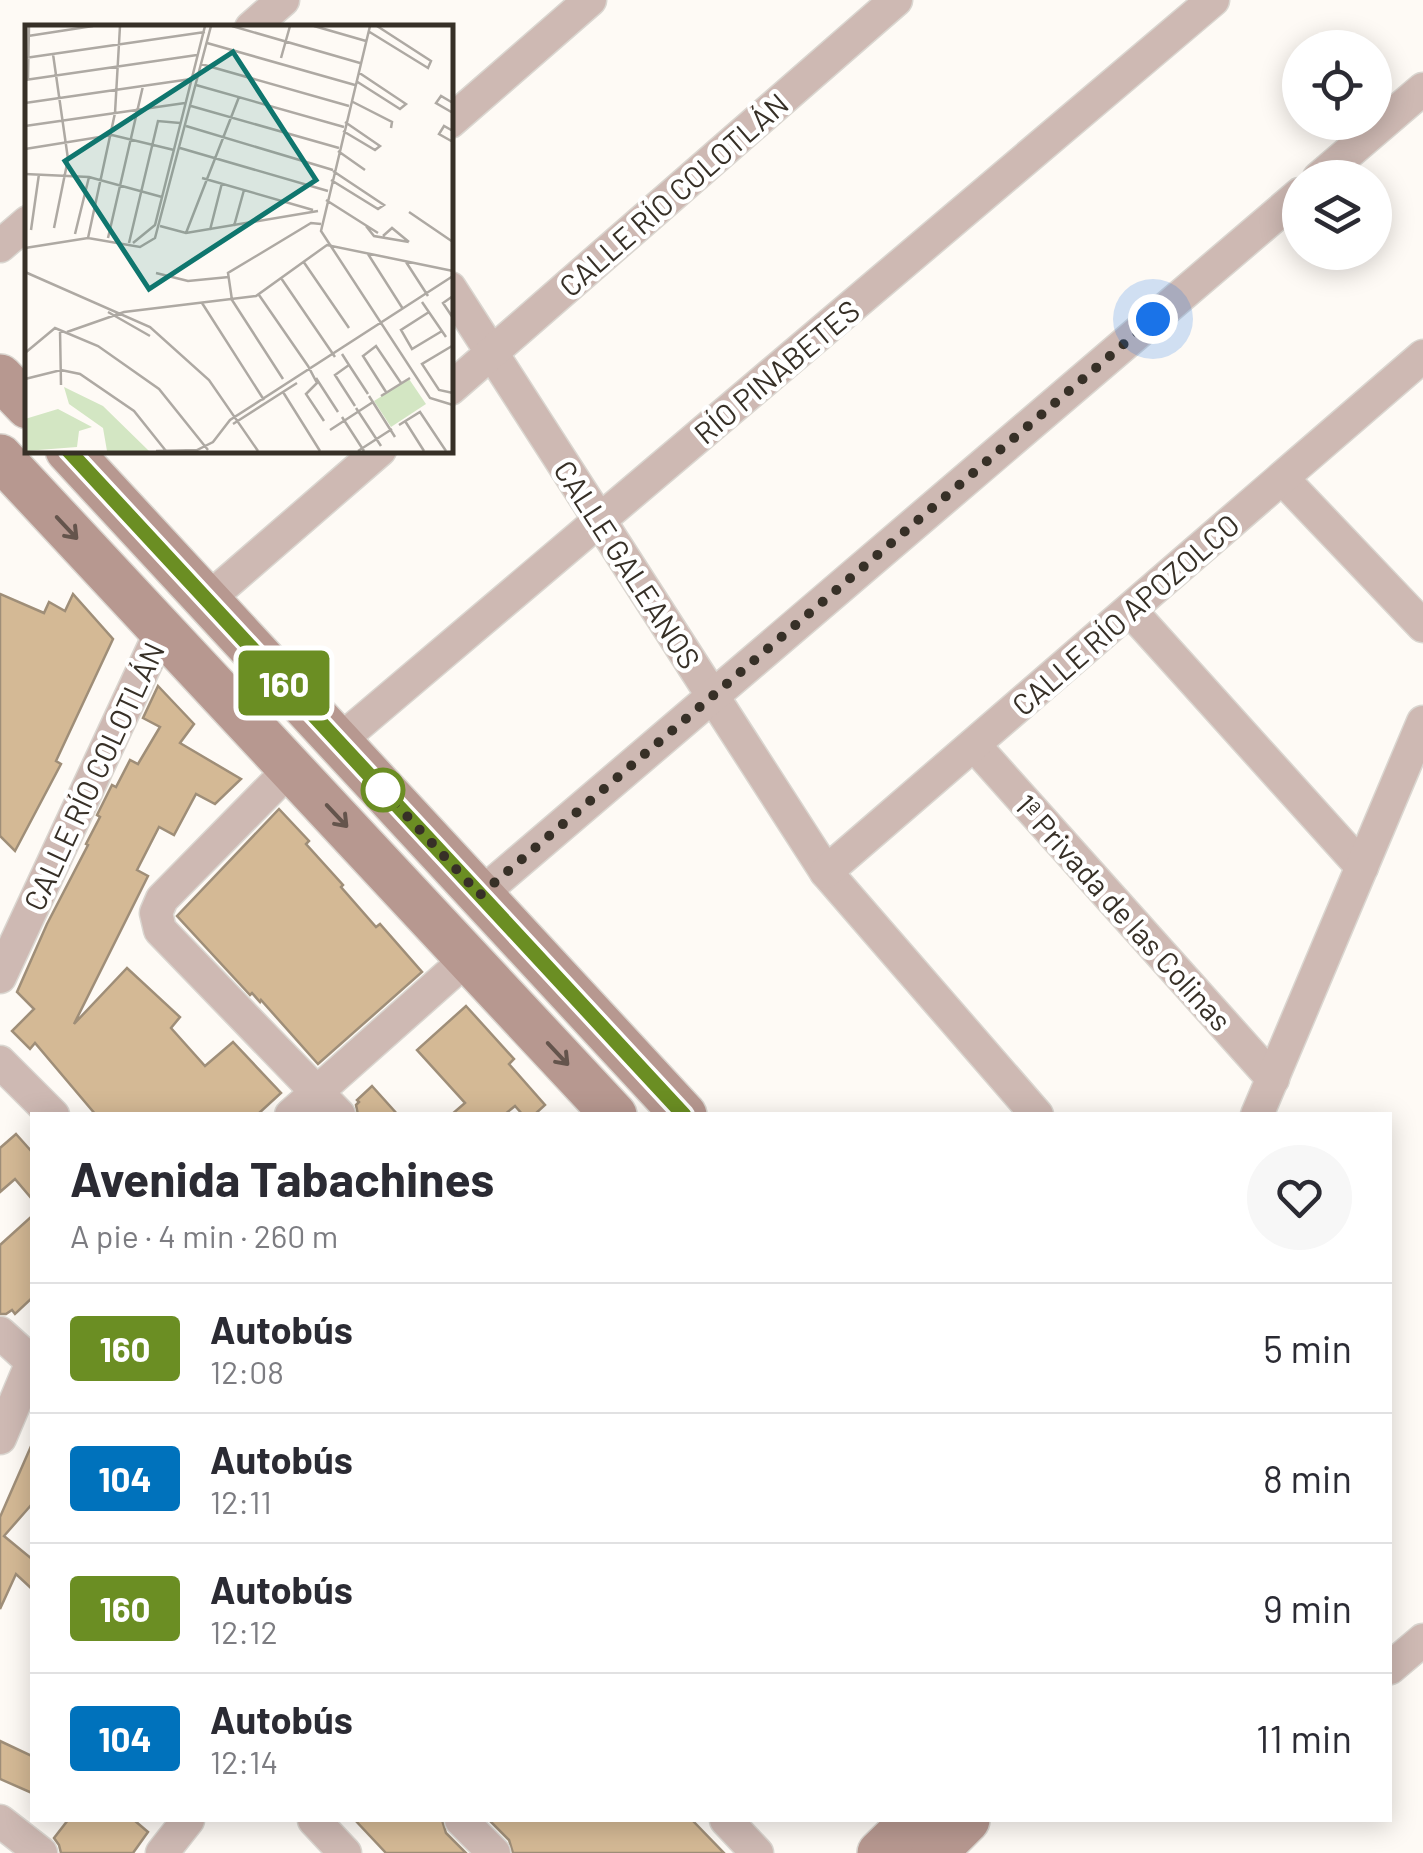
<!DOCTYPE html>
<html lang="es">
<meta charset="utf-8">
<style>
body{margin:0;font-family:Barlow,sans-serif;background:#f7f7f7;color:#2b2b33;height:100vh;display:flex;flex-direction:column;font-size:38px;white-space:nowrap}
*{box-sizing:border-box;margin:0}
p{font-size:32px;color:#7c7c81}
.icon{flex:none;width:55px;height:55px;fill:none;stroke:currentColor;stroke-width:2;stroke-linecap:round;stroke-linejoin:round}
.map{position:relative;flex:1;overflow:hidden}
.panel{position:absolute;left:30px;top:1112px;width:1362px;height:710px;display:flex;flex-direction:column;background:#fff;border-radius:0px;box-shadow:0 5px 25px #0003}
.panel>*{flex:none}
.badge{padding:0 20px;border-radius:8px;font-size:35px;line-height:65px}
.tools{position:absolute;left:1282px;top:30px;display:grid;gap:20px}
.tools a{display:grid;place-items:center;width:110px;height:110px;border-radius:50%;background:#fff;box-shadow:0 5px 25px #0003;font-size:50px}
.you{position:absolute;width:50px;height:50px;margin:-25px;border:8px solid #fff;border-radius:50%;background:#1a73e8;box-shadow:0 0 0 15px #1a73e833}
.map>.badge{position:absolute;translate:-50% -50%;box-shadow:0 0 0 5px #fff}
.round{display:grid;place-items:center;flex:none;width:105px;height:105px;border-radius:52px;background:#f7f7f7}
.overview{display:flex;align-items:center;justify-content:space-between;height:170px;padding:0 40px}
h1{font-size:48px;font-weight:700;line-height:75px}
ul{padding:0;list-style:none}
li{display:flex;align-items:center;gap:30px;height:130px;padding:0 40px;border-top:2px solid #e1e1e2}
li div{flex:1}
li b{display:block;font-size:38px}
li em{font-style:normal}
li .badge{min-width:110px;font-weight:700;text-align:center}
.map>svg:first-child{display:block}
.building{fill:#d4b995;stroke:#9f8e78;stroke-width:2.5}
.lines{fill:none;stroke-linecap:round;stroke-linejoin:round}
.street-casing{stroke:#dad6d0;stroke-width:35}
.secondary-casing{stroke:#dad6d0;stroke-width:48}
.street{stroke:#ceb9b3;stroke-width:32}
.secondary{stroke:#b79890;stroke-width:45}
.oneway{stroke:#64544c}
.line-casing{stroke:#fff;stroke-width:22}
.line{stroke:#6b8e23;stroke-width:15}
.walk{stroke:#373027;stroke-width:10;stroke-dasharray:0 18}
.stop-dot{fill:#fff;stroke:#6b8e23;stroke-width:5}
.labels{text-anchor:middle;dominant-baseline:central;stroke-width:9;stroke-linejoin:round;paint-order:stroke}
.street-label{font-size:30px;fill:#373027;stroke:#fff}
.inset-road{fill:none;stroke:#aea9a3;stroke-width:2.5}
.view{fill:#0f766e;fill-opacity:0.15;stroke:#0f766e;stroke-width:5}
.inset-edge{fill:none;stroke:#373027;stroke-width:5}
</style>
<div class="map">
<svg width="1423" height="1853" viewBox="0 0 1423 1853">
<rect width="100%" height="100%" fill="#fefaf5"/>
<g class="building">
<path d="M 0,594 L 44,613 L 49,602 L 65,611 L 73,594 L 113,639 L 56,761 L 61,764 L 15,851 L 0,836 Z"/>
<path d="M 158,686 L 194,724 L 180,743 L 241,779 L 215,804 L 196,794 L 174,835 L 159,827 L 137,870 L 148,876 L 74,1024 L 127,968 L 180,1017 L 171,1028 L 205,1066 L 233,1042 L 281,1093 L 257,1115 L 96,1115 L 35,1043 L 30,1049 L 12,1031 L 34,1009 L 17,992 L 47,924 L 88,845 L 86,844 L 100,817 L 97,815 L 112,785 L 116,787 L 130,760 L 138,764 L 160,727 L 143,718 Z"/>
<path d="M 279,809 L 309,841 L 306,844 L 343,885 L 341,887 L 376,927 L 380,924 L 422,972 L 318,1064 L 261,1000 L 260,1002 L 252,993 L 250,995 L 177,916 Z"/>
<path d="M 466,1006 L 514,1059 L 509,1064 L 545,1105 L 534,1115 L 523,1115 L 515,1106 L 504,1115 L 451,1115 L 465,1103 L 417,1050 Z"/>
<path d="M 372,1086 L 398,1115 L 358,1115 L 356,1105 L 359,1102 L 357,1100 Z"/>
<path d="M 16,1134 L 32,1152 L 32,1199 L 15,1179 L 0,1192 L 0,1148 Z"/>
<path d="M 32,1216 L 32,1298 L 15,1314 L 12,1310 L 6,1314 L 0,1314 L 0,1245 Z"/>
<path d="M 32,1444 L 32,1504 L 4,1536 L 32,1559 L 32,1589 L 16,1574 L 0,1609 L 0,1517 Z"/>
<path d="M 0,1741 L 32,1756 L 32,1793 L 0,1779 Z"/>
<path d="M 68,1820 L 134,1820 L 148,1832 L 133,1853 L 61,1853 L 59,1845 L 54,1838 Z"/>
<path d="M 355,1820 L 442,1820 L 446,1833 L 466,1853 L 386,1853 Z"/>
<path d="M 489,1820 L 692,1820 L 724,1853 L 513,1853 L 509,1840 Z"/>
</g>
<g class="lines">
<defs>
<g id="street">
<path d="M 251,28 L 283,0"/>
<path d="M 450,122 L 590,0"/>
<path d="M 1319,178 L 1423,89"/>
<path d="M 0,246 L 28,222"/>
<path d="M 450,288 L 826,872 L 1037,1115"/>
<path d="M 450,389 L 896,0"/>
<path d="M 1282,478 L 1423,626"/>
<path d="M 207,600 L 380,450"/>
<path d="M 1130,610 L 1362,867"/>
<path d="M 338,742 L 1213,0"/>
<path d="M 974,745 L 1273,1079"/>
<path d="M 291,768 L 162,899 L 156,913 L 160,930 L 339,1115"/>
<path d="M 826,872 L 1423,356"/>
<path d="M 480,895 L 1300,194"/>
<path d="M 0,977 L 162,629"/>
<path d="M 0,1062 L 53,1115"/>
<path d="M 291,1115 L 469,957"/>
<path d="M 1257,1115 L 1423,722"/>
<path d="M 0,1333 L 32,1362"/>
<path d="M 0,1438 L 32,1362"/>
<path d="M 1390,1668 L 1423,1640"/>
<path d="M 314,1820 L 345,1853"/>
<path d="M 461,1820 L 494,1853"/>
<path d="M 726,1820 L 757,1853"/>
<path d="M 0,1821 L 41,1853"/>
<path d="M 162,1853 L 188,1820"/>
</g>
<g id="secondary">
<path d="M 0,377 L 28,406"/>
<path d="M 68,450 L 684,1115"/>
<path d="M 0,457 L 614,1115"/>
<path d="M 880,1853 L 914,1820"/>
<path d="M 934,1853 L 967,1820"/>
</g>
</defs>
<use href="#street" class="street-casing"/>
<use href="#secondary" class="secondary-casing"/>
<use href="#street" class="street"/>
<use href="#secondary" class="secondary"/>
</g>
<defs><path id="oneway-shaft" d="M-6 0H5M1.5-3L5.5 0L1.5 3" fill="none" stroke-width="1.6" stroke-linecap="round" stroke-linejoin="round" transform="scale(2.5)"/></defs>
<g class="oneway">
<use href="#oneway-shaft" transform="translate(67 528) rotate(47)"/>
<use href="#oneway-shaft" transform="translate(337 816) rotate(47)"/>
<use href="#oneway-shaft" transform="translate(558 1054) rotate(47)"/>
</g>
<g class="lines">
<defs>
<path id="line" d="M 68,450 L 684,1115"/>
</defs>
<use href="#line" class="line-casing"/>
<use href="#line" class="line"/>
<path class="walk" d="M 383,790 L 480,895 L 1153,319"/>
</g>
<circle class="stop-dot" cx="383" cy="790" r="20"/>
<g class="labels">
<g class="street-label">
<text transform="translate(673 194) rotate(-41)">CALLE RÍO COLOTLÁN</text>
<text transform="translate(776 371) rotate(-40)">RÍO PINABETES</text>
<text transform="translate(628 564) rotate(57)">CALLE GALEANOS</text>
<text transform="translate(1125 614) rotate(-41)">CALLE RÍO APOZOLCO</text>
<text transform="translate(93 776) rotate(-65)">CALLE RÍO COLOTLÁN</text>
<text transform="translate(1124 912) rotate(48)">1ª Privada de las Colinas</text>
</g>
</g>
<g transform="translate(25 25)">
<rect width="428" height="428" fill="#fefaf5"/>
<path d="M 384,354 L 401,379 L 366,402 L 349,376 ZM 39,362 L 78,381 L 124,426 L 82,426 L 78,403 L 44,379 ZM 33,384 L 67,402 L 54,406 L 52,422 L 0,426 L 0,394 Z" fill="#d3e6c3"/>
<path class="inset-road" d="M 207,1 L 335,38M 289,1 L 341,16M 345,1 L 296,206 L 405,373 L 428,380M 343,6 L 403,43 L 406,36 L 352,1M 3,11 L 68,1M 182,18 L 330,60M 28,29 L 43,134 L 29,203M 0,33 L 180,7M 256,33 L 265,1M 176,39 L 324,81M 0,55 L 172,30M 3,55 L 4,1M 331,56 L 375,84 L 381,79 L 333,47M 171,60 L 319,102M 326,76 L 367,97 L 366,103M 0,78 L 166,54M 428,78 L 416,71 L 411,78 L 428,88M 166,81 L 314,123M 0,101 L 160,78M 161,101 L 308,145M 318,106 L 350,125 L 355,121 L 320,97M 428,106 L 419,101 L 414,109 L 428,117M 155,123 L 303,166M 0,124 L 87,110 L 149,125M 313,126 L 340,145M 0,149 L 64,152 L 137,172M 177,153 L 288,185M 306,155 L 353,184 L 359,180 L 308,146M 301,175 L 353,208M 384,187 L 428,217M 135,201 L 161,208 L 293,186M 209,201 L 219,165M 341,201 L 349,211 L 384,217M 6,205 L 14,149M 185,205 L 197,158M 161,208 L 214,72M 50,209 L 64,152M 358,211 L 367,203 L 384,217M 63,213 L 90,88 L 95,1M 83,213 L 118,61M 104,218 L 133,96 L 155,98M 108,218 L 130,200 L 180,1M 0,223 L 63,213 L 115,222 L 130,213 L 186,1M 343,229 L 378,284M 278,236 L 324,303M 381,237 L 403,271M 0,247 L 125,302 L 184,355 L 233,426M 131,248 L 163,256 L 204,252M 256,253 L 310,332M 234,270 L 283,341 L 292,358 L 281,369 L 299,396M 428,271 L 418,278 L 428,293M 397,277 L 421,312M 177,278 L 239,375M 83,287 L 125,311M 404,287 L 376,305 L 387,324 L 417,306M 35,305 L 36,360M 42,307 L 99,287 L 231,271 L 302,220 L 428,246M 427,321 L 397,339 L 414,365 L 428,368M 0,328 L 30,303 L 73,321 L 134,364 L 183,425M 317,329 L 324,340 L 310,350 L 330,381M 324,340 L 343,369M 291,353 L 313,387M 0,354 L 36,345 L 55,349 L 109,386 L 141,426M 258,354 L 207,275 L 203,248 L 286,198 L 296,199M 258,367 L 295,426M 361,367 L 338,331 L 351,321 L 376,358M 344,371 L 370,412M 356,371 L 385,353M 331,383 L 356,421M 317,392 L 339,426M 380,396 L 399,426M 208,399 L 272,358M 374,400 L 395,387 L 421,426M 305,405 L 348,377M 131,426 L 172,425 L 188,417 L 205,395 L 428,251M 333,426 L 367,404"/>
<path class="view" d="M 208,27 L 291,155 L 124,264 L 40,136 Z"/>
<rect width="428" height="428" class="inset-edge"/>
</g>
</svg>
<div class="tools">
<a><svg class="icon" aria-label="locate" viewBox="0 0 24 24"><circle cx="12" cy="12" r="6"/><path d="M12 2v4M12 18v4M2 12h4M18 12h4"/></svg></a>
<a><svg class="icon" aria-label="layers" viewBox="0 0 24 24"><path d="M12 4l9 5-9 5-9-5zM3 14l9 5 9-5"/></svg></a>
</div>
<div class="you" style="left:1153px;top:319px"></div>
<b class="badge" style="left:284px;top:683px;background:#6b8e23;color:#fff">160</b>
<section class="panel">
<div class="overview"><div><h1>Avenida Tabachines</h1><p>A pie · 4 min · 260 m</p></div><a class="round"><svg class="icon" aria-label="heart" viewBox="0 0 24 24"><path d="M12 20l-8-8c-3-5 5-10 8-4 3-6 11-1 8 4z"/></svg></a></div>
<ul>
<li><span class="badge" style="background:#6b8e23;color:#fff">160</span><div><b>Autobús</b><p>12:08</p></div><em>5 min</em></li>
<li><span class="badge" style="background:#0072bc;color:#fff">104</span><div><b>Autobús</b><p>12:11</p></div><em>8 min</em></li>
<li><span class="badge" style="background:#6b8e23;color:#fff">160</span><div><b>Autobús</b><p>12:12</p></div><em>9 min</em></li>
<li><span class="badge" style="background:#0072bc;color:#fff">104</span><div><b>Autobús</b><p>12:14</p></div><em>11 min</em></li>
</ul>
</section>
</div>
